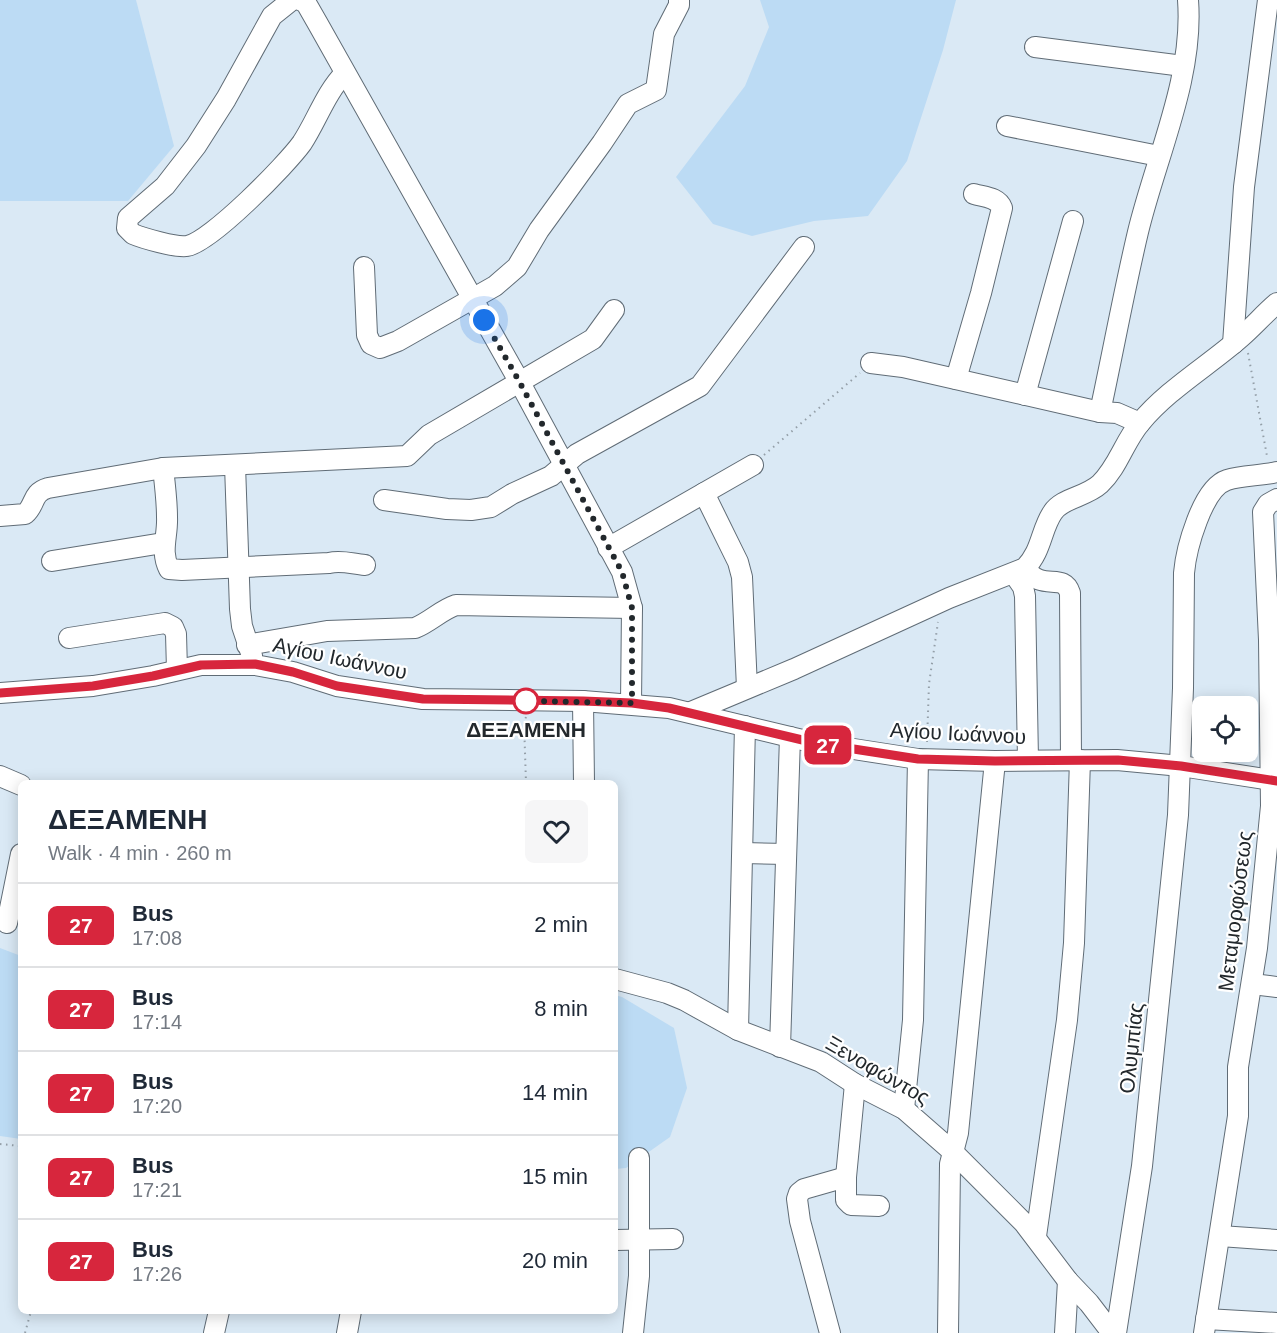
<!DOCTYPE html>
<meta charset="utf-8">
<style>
body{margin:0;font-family:Arial,sans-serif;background:#f6f6f7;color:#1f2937;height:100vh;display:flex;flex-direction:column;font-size:22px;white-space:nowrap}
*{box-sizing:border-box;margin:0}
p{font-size:20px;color:#747a83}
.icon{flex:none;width:33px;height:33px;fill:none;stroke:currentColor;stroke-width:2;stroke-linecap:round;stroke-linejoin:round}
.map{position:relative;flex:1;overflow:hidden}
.sheet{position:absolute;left:18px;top:780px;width:600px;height:534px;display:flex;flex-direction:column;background:#fff;border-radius:9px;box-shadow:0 3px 15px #0003}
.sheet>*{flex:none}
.badge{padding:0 12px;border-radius:9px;font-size:21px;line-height:39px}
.buttons{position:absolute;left:1192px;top:696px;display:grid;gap:12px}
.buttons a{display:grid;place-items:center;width:66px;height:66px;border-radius:9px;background:#fff;box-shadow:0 3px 15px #0003;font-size:30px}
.you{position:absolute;width:30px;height:30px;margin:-15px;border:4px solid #fff;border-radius:50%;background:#1a73e8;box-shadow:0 0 0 9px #1a73e833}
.map>.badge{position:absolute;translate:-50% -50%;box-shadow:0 0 0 3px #fff}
.round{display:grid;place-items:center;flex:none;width:63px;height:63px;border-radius:9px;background:#f6f6f7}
.head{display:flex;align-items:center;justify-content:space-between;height:102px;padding:0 30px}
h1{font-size:28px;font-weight:600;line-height:45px}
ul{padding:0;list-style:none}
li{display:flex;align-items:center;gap:18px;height:84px;padding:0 30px;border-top:2px solid #e0e1e3}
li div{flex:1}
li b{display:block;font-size:22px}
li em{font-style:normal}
li .badge{min-width:66px;font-weight:700;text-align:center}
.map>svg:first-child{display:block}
.green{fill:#bcdbf4}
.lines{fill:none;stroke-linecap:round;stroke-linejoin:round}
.minor-casing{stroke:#606c76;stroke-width:22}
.path{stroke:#949fa8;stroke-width:2;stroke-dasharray:1.5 4.5;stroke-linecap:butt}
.minor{stroke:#fff;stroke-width:20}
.line-casing{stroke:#fff;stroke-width:14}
.line{stroke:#d7263d;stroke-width:9}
.walk{stroke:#22282c;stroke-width:6;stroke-dasharray:0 10.8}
.stop-dot{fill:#fff;stroke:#d7263d;stroke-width:3}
.labels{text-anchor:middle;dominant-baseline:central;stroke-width:4.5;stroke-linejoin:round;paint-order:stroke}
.street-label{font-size:21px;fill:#22282c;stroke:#fff}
.stop-label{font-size:21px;font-weight:bold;fill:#22282c;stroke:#fff}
</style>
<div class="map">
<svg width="1277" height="1333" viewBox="0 0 1277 1333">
<rect width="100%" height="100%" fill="#dae9f5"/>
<g class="green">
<path d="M 0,0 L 136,0 L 174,146 L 128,201 L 0,201 Z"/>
<path d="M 760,0 L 956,0 L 943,50 L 907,161 L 868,216 L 814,221 L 752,236 L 713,224 L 676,177 L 745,86 L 769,27 Z"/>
<path d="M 0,948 L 21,956 L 21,1139 L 0,1136 Z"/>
<path d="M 615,995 L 622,997 L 674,1028 L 687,1088 L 670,1137 L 626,1168 L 615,1169 Z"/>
</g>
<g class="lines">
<defs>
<g id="minor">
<path d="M 292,0 L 272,16 L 226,99 L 196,146 L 165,186 L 128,218 L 127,228 C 128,229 132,233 133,234 C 142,238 177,248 187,246 C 211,242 287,164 302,143 C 317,120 326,92 345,73"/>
<path d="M 300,0 L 306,3 L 318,24 L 519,381 L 622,572 L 632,608 L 631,703"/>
<path d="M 1035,47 L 1183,66"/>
<path d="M 1007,126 L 1159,156"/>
<path d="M 364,267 L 367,335 L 371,344 L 380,348 L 398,341 L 495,286 L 517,267 L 539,230 L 602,143 L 628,104 L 656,90 L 664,34 L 679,5 L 679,0"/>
<path d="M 1233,344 L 1244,187 L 1268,0"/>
<path d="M 871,363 L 903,367 L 1100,412 L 1117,413 L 1140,423"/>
<path d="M 956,379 L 981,293 L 1002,208 C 998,197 984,197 974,194"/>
<path d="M 1025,395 L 1073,221"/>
<path d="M 1100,412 C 1113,352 1124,291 1138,232 C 1156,157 1194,78 1188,0"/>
<path d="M 235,465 L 240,609 L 242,626 L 252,656"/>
<path d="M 163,468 C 165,485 167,501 167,517 C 168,536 160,551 169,569 L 182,570 L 329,563 C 342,560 352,564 365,565"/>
<path d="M 704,493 L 738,562 L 742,577 L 747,688"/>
<path d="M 384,500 L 447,509 L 471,510 L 491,507 L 512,494 L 551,476 L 577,454 L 700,386 L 804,247"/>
<path d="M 0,516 L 25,514 C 36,505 31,493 48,488 L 163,468 L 407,456 L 429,435 L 593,339 L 614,310"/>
<path d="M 608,548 L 753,465"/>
<path d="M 52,561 L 163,543"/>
<path d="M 1025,568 C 1042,593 1063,571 1070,593 L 1071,760"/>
<path d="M 1014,574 L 1023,587 L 1025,596 L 1028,760"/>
<path d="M 69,638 L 165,623 L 173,627 L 176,634 L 177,670"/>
<path d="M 247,645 L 327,631 L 415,628 C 430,622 441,610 456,605 L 632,608"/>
<path d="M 0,693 L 93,686 L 153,676 L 201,665 L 255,665 L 293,672 L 337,686 L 423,699 L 583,701 L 669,708 L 815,743 L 918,759 L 995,761 L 1117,760 L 1181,766 L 1277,781"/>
<path d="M 583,701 L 584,783"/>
<path d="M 691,712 L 794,669 L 949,598 L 1025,568 C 1042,551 1041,529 1053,512 C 1062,498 1086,497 1100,484 C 1118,467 1124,442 1140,423 C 1167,390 1208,366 1240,338 C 1253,327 1264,314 1277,303"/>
<path d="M 0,776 L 21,785"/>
<path d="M 743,853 L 786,854"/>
<path d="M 7,923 L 21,854"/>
<path d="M 615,979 L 667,993 L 684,1000 L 738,1030 L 821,1062 L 855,1084 L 904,1109 L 952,1151 L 1024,1223 L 1068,1281 L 1089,1303 L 1112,1333"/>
<path d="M 1252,984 L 1277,987"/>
<path d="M 738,1030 L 745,726"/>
<path d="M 780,1047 L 790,737"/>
<path d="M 855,1084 L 846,1177 L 846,1200 L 851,1205 L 879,1206"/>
<path d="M 904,1109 L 913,1020 L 918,759"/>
<path d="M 1036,1236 L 1067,1020 L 1074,943 L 1080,760"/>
<path d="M 1220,1236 L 1277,1240"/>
<path d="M 615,1240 L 673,1239"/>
<path d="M 1206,1319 L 1277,1323"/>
<path d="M 214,1333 L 219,1311"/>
<path d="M 347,1333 L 351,1311"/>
<path d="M 633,1333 L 639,1276 L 639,1158"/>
<path d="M 830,1333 L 800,1221 L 797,1199 L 799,1193 L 804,1189 L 846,1177"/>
<path d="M 948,1333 L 950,1164 L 958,1133 L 995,761"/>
<path d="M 1065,1333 L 1068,1281"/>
<path d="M 1116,1333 L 1142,1166 L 1178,815 L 1183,688 L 1184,573 C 1186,550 1202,488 1227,480 C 1243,475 1261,476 1277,472"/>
<path d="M 1204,1333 L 1238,1116 L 1238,1067 L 1257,948 L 1271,806 L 1269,640 L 1263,512 L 1268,504 L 1277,499"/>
</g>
</defs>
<use href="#minor" class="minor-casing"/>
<g class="path">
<path d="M 1248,353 L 1267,456"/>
<path d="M 764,455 L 860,373"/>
<path d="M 526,717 L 524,722 L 526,783"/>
<path d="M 927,742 L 929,684 L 938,622"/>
<path d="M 0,1144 L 21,1146"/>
<path d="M 25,1333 L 31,1311"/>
</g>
<use href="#minor" class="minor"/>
</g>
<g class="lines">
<defs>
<path id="line" d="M 0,693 L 93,686 L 153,676 L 201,665 L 255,664 L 293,672 L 337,686 L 423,699 L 583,701 L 632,703 L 669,708 L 815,743 L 918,759 L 995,761 L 1118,760 L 1181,766 L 1277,781"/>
</defs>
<use href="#line" class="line-casing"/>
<use href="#line" class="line"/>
<path class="walk" d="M 484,320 L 519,381 L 622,572 L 632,608 L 632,703 L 526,701"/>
</g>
<circle class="stop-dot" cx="526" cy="701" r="12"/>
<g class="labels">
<g class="street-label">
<text transform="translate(340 658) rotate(12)">Αγίου Ιωάννου</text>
<text transform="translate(958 733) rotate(3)">Αγίου Ιωάννου</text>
<text transform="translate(1235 911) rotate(-83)">Μεταμορφώσεως</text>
<text transform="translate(1131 1048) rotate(-84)">Ολυμπίας</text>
<text transform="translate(878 1070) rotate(30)">Ξενοφώντος</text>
</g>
<g class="stop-label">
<text x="526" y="729">ΔΕΞΑΜΕΝΗ</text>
</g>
</g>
</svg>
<div class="buttons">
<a><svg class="icon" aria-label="locate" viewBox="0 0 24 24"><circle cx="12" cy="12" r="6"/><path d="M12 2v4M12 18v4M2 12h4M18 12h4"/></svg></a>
</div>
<div class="you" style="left:484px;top:320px"></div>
<b class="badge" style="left:828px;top:745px;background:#d7263d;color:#fff">27</b>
<section class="sheet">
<div class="head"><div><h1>ΔΕΞΑΜΕΝΗ</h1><p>Walk · 4 min · 260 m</p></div><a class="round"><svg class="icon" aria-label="heart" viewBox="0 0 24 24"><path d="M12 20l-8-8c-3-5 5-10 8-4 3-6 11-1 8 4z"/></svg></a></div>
<ul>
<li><span class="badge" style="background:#d7263d;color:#fff">27</span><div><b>Bus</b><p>17:08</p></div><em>2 min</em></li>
<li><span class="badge" style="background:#d7263d;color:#fff">27</span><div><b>Bus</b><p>17:14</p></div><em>8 min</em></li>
<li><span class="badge" style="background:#d7263d;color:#fff">27</span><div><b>Bus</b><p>17:20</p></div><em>14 min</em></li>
<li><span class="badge" style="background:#d7263d;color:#fff">27</span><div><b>Bus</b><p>17:21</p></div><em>15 min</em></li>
<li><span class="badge" style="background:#d7263d;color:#fff">27</span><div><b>Bus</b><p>17:26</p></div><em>20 min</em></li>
</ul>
</section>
</div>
